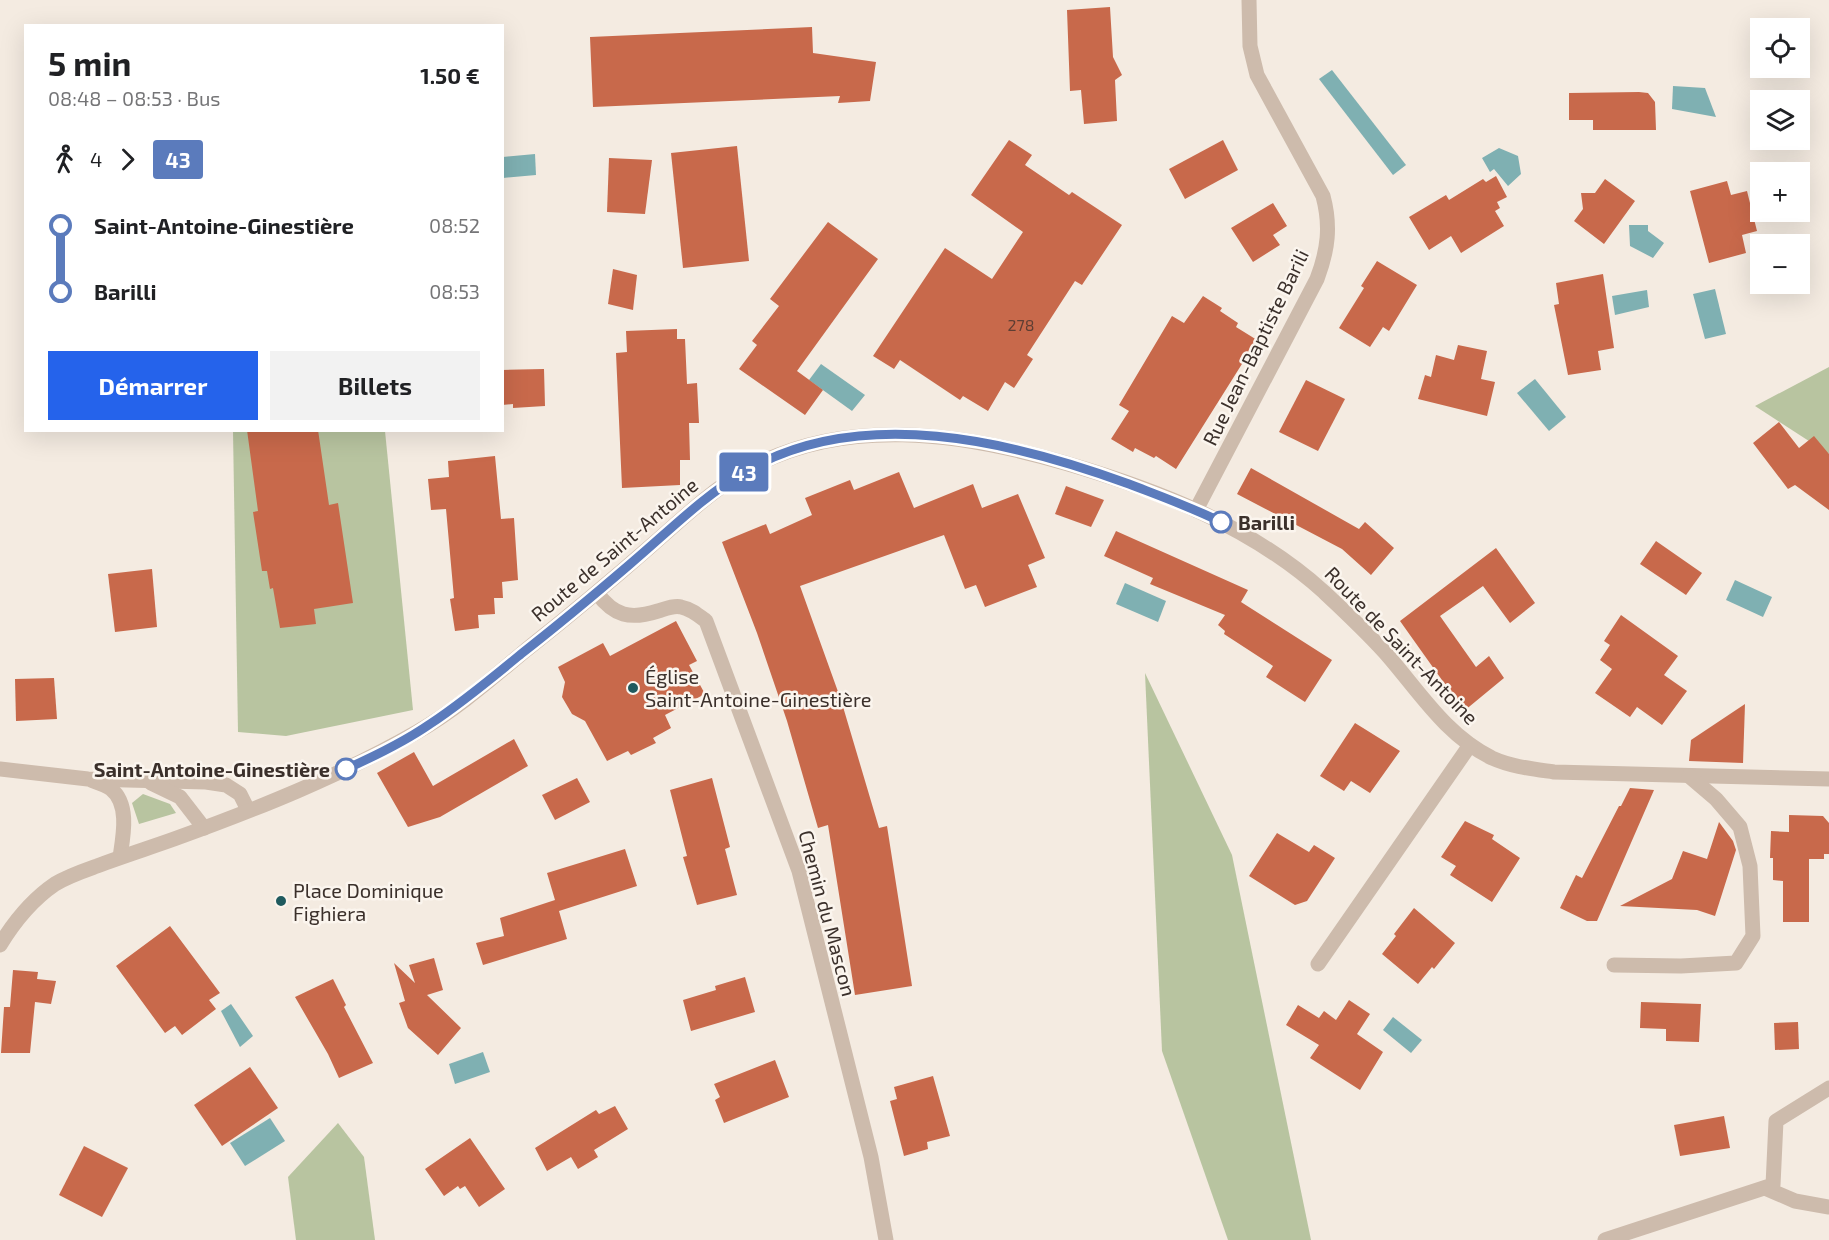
<!DOCTYPE html>
<html lang="fr">
<meta charset="utf-8">
<style>
body{margin:0;font-family:"Exo 2",sans-serif;background:#f2f2f2;color:#202124;height:100vh;display:flex;flex-direction:column;font-size:22px;white-space:nowrap}
*{box-sizing:border-box;margin:0}
p{font-size:20px;color:#757577}
.icon{flex:none;width:33px;height:33px;fill:none;stroke:currentColor;stroke-width:2;stroke-linecap:round;stroke-linejoin:round}
.map{position:relative;flex:1;overflow:hidden}
.drawer{position:absolute;left:24px;top:24px;width:480px;height:408px;display:flex;flex-direction:column;background:#fff;border-radius:0px;box-shadow:0 6px 24px #0002}
.drawer>*{flex:none}
.badge{padding:0 12px;border-radius:4px;font-size:21px;line-height:39px}
.fabs{position:absolute;left:1750px;top:18px;display:grid;gap:12px}
.fabs a{display:grid;place-items:center;width:60px;height:60px;border-radius:0px;background:#fff;box-shadow:0 6px 24px #0002;font-size:30px}
.map>.badge{position:absolute;translate:-50% -50%;box-shadow:0 0 0 3px #fff}
.legs{display:flex;align-items:center;gap:9px;height:66px;padding:0 24px;font-size:20px}
.legs p{margin-inline-start:auto}
.overview{display:flex;align-items:center;justify-content:space-between;height:102px;padding:0 24px}
h1{font-size:33px;font-weight:700;line-height:45px}
.action{display:flex;gap:12px;margin-top:auto;padding:12px 24px}
.action a{flex:1;height:69px;border-radius:0px;background:#2563eb;color:#fff;font-size:24px;font-weight:700;line-height:69px;text-align:center}
.action a+a{background:#f2f2f2;color:#202124}
ul{padding:0 24px;list-style:none}
li{display:flex;align-items:center;gap:21px;height:66px;font-size:22px}
li i{display:grid;place-items:center;width:9px;height:100%;margin:0 8px;background:currentColor}
li i::after{content:'';width:15px;height:15px;margin:-8px;border:4px solid;border-radius:50%;background:#fff}
li p{margin-inline-start:auto}
li:first-child i{background:linear-gradient(#0000 50%,currentColor 0)}
li:last-child i{background:linear-gradient(currentColor 50%,#0000 0)}
.map>svg:first-child{display:block}
.green{fill:#b8c4a0}
.water{fill:#7fb0b2}
.building{fill:#c8694b}
.lines{fill:none;stroke-linecap:round;stroke-linejoin:round}
.minor{stroke:#cdbbac;stroke-width:15}
.line-1-casing{stroke:#fff;stroke-width:14}
.line-1{stroke:#5b7bbc;stroke-width:9}
.stop-1-dot{fill:#fff;stroke:#5b7bbc;stroke-width:3}
.poi-dot{fill:#1f5a5e;stroke:#fbf5ee;stroke-width:2}
.labels{text-anchor:middle;dominant-baseline:central;stroke-width:5;stroke-linejoin:round;paint-order:stroke}
.number-label{font-size:16px;fill:#5e3e33}
.street-label{font-size:20px;fill:#3b302b;stroke:#fbf5ee}
.stop-label{font-size:20px;font-weight:bold;fill:#3b302b;stroke:#fbf5ee;text-anchor:start}
.poi-label{font-size:20px;fill:#3b302b;stroke:#fbf5ee;text-anchor:start}
</style>
<div class="map">
<svg width="1829" height="1240" viewBox="0 0 1829 1240">
<rect width="100%" height="100%" fill="#f4ebe1"/>
<g class="green">
<path d="M 1829,367 L 1829,454 L 1755,406 Z"/>
<path d="M 233,431 L 385,431 L 413,710 L 286,736 L 238,732 Z"/>
<path d="M 1145,673 L 1232,855 L 1311,1240 L 1228,1240 L 1162,1051 Z"/>
<path d="M 143,794 L 170,804 L 176,813 L 139,824 L 132,803 Z"/>
<path d="M 338,1123 L 364,1157 L 375,1240 L 296,1240 L 288,1177 Z"/>
</g>
<g class="water">
<path d="M 1332,70 L 1406,165 L 1393,175 L 1319,79 Z"/>
<path d="M 1673,86 L 1705,88 L 1716,117 L 1672,109 Z"/>
<path d="M 1499,148 L 1518,156 L 1521,174 L 1508,186 L 1494,169 L 1490,172 L 1482,158 Z"/>
<path d="M 535,154 L 536,175 L 503,178 L 503,157 Z"/>
<path d="M 1629,225 L 1648,225 L 1648,231 L 1664,243 L 1653,258 L 1630,246 Z"/>
<path d="M 1715,289 L 1726,334 L 1705,339 L 1693,294 Z"/>
<path d="M 1647,290 L 1649,307 L 1615,315 L 1612,296 Z"/>
<path d="M 821,364 L 865,395 L 852,411 L 809,380 Z"/>
<path d="M 1535,379 L 1566,417 L 1549,431 L 1517,393 Z"/>
<path d="M 1735,580 L 1772,597 L 1763,617 L 1726,600 Z"/>
<path d="M 1125,583 L 1166,601 L 1158,622 L 1116,604 Z"/>
<path d="M 231,1004 L 253,1036 L 240,1047 L 221,1011 Z"/>
<path d="M 1393,1017 L 1422,1040 L 1411,1053 L 1383,1030 Z"/>
<path d="M 483,1052 L 490,1072 L 455,1084 L 449,1064 Z"/>
<path d="M 270,1118 L 285,1141 L 245,1166 L 230,1143 Z"/>
</g>
<g class="building">
<path d="M 1110,7 L 1113,57 L 1122,75 L 1115,80 L 1117,121 L 1084,124 L 1081,90 L 1070,91 L 1067,10 Z"/>
<path d="M 812,27 L 813,53 L 876,62 L 870,101 L 838,103 L 840,96 L 593,107 L 590,37 Z"/>
<path d="M 1639,92 L 1648,93 L 1655,102 L 1656,130 L 1593,130 L 1593,120 L 1569,120 L 1569,93 Z"/>
<path d="M 1009,140 L 1032,155 L 1025,165 L 1069,195 L 1072,192 L 1122,225 L 1082,285 L 1075,281 L 1027,355 L 1033,359 L 1014,388 L 1005,382 L 988,411 L 963,396 L 960,400 L 900,360 L 894,369 L 873,356 L 945,248 L 992,279 L 1023,232 L 971,195 Z"/>
<path d="M 1223,140 L 1238,170 L 1185,199 L 1169,169 Z"/>
<path d="M 737,146 L 749,261 L 683,268 L 671,153 Z"/>
<path d="M 609,158 L 652,160 L 645,214 L 607,212 Z"/>
<path d="M 1496,176 L 1507,197 L 1497,202 L 1500,208 L 1495,211 L 1504,226 L 1461,253 L 1451,236 L 1429,250 L 1409,217 L 1446,195 L 1449,200 L 1483,179 L 1486,182 Z"/>
<path d="M 1605,179 L 1635,201 L 1604,244 L 1574,221 L 1583,209 L 1581,193 L 1595,193 Z"/>
<path d="M 1727,181 L 1731,195 L 1747,191 L 1757,231 L 1742,235 L 1746,253 L 1709,263 L 1690,191 Z"/>
<path d="M 1273,203 L 1287,226 L 1273,235 L 1280,245 L 1253,262 L 1231,228 Z"/>
<path d="M 828,222 L 878,259 L 797,371 L 823,390 L 805,415 L 739,369 L 757,345 L 752,341 L 779,306 L 770,299 Z"/>
<path d="M 1377,261 L 1417,285 L 1389,331 L 1383,327 L 1370,347 L 1339,328 L 1364,288 L 1361,286 Z"/>
<path d="M 613,269 L 637,275 L 633,310 L 608,304 Z"/>
<path d="M 1603,274 L 1614,348 L 1598,351 L 1601,370 L 1568,375 L 1554,305 L 1559,304 L 1556,283 Z"/>
<path d="M 1203,296 L 1222,308 L 1220,311 L 1238,323 L 1236,327 L 1257,340 L 1176,469 L 1156,456 L 1154,458 L 1135,448 L 1133,452 L 1111,439 L 1129,411 L 1119,405 L 1172,316 L 1184,323 Z"/>
<path d="M 677,329 L 677,339 L 685,339 L 687,384 L 697,383 L 699,423 L 689,423 L 690,460 L 680,460 L 680,485 L 622,488 L 616,353 L 627,352 L 626,331 Z"/>
<path d="M 1458,345 L 1487,351 L 1481,379 L 1495,382 L 1487,416 L 1418,399 L 1425,375 L 1431,377 L 1436,355 L 1454,360 Z"/>
<path d="M 544,369 L 545,406 L 513,408 L 513,404 L 502,405 L 502,370 Z"/>
<path d="M 1306,380 L 1345,399 L 1318,451 L 1279,432 Z"/>
<path d="M 1779,422 L 1799,448 L 1814,436 L 1829,454 L 1829,510 L 1795,485 L 1788,489 L 1753,443 Z"/>
<path d="M 247,430 L 318,430 L 329,505 L 338,503 L 353,603 L 314,609 L 316,624 L 280,628 L 273,588 L 270,589 L 267,571 L 262,571 L 253,512 L 258,511 Z"/>
<path d="M 495,456 L 501,519 L 514,518 L 518,580 L 502,582 L 503,598 L 494,598 L 495,614 L 478,615 L 479,628 L 455,631 L 450,599 L 454,598 L 446,509 L 431,510 L 428,479 L 449,477 L 448,461 Z"/>
<path d="M 1251,468 L 1359,529 L 1365,522 L 1394,548 L 1371,575 L 1342,549 L 1237,494 Z"/>
<path d="M 899,472 L 914,508 L 973,484 L 982,508 L 1018,494 L 1045,558 L 1028,565 L 1037,587 L 985,607 L 976,585 L 965,589 L 944,535 L 800,586 L 841,700 L 879,828 L 887,826 L 912,986 L 855,995 L 828,825 L 818,828 L 787,721 L 757,633 L 722,542 L 766,524 L 770,534 L 812,515 L 805,498 L 850,480 L 854,490 Z"/>
<path d="M 1066,486 L 1104,500 L 1091,527 L 1055,514 Z"/>
<path d="M 1116,531 L 1248,590 L 1241,602 L 1332,660 L 1305,702 L 1266,677 L 1273,666 L 1224,634 L 1225,631 L 1218,625 L 1225,615 L 1150,584 L 1153,578 L 1104,556 Z"/>
<path d="M 1656,541 L 1702,573 L 1686,595 L 1640,564 Z"/>
<path d="M 1496,548 L 1535,603 L 1510,623 L 1483,586 L 1440,616 L 1476,667 L 1489,656 L 1504,678 L 1464,711 L 1400,621 Z"/>
<path d="M 152,569 L 157,627 L 115,632 L 108,574 Z"/>
<path d="M 1621,615 L 1678,656 L 1664,675 L 1687,691 L 1662,725 L 1637,707 L 1630,717 L 1595,693 L 1612,669 L 1600,660 L 1610,645 L 1604,641 Z"/>
<path d="M 676,621 L 697,661 L 689,665 L 705,694 L 665,715 L 671,728 L 653,738 L 656,743 L 631,755 L 628,751 L 607,761 L 585,721 L 572,714 L 562,697 L 565,682 L 558,667 L 603,643 L 610,656 Z"/>
<path d="M 54,678 L 57,719 L 16,721 L 15,679 Z"/>
<path d="M 1745,704 L 1743,763 L 1689,761 L 1691,740 Z"/>
<path d="M 1355,723 L 1400,751 L 1370,793 L 1351,781 L 1344,791 L 1320,776 Z"/>
<path d="M 514,739 L 528,766 L 440,817 L 408,827 L 377,773 L 414,752 L 433,786 Z"/>
<path d="M 577,778 L 590,802 L 555,820 L 542,795 Z"/>
<path d="M 712,778 L 730,847 L 725,849 L 737,895 L 697,905 L 683,857 L 687,856 L 670,790 Z"/>
<path d="M 1630,788 L 1654,790 L 1597,921 L 1587,921 L 1560,908 L 1576,875 L 1582,878 L 1619,806 L 1621,806 Z"/>
<path d="M 1789,815 L 1823,816 L 1829,823 L 1829,854 L 1824,854 L 1824,859 L 1809,859 L 1809,922 L 1783,922 L 1783,881 L 1773,880 L 1773,858 L 1770,858 L 1771,831 L 1789,832 Z"/>
<path d="M 1465,821 L 1494,835 L 1492,839 L 1520,858 L 1492,902 L 1450,875 L 1456,866 L 1441,857 Z"/>
<path d="M 1719,822 L 1733,841 L 1736,850 L 1715,916 L 1697,910 L 1620,906 L 1672,879 L 1683,851 L 1707,859 Z"/>
<path d="M 1277,833 L 1309,852 L 1314,845 L 1335,858 L 1307,901 L 1295,905 L 1249,876 Z"/>
<path d="M 625,849 L 637,886 L 559,911 L 567,939 L 483,965 L 476,943 L 504,936 L 500,918 L 555,900 L 547,873 Z"/>
<path d="M 1414,908 L 1455,943 L 1434,969 L 1432,967 L 1418,984 L 1382,954 L 1396,936 L 1394,934 Z"/>
<path d="M 170,926 L 220,993 L 209,1000 L 216,1009 L 182,1035 L 175,1026 L 165,1033 L 116,966 Z"/>
<path d="M 434,958 L 443,990 L 427,995 L 461,1028 L 438,1055 L 408,1028 L 399,1003 L 405,1001 L 394,963 L 415,983 L 409,965 Z"/>
<path d="M 13,970 L 38,972 L 37,979 L 56,981 L 51,1004 L 35,1002 L 30,1053 L 1,1053 L 4,1007 L 10,1007 Z"/>
<path d="M 745,977 L 755,1012 L 691,1031 L 683,1000 L 716,990 L 715,986 Z"/>
<path d="M 333,979 L 346,1005 L 344,1007 L 373,1063 L 339,1078 L 328,1054 L 295,997 Z"/>
<path d="M 1349,1000 L 1370,1014 L 1357,1034 L 1383,1052 L 1360,1090 L 1310,1058 L 1319,1045 L 1286,1025 L 1298,1005 L 1319,1018 L 1324,1011 L 1336,1020 Z"/>
<path d="M 1641,1002 L 1701,1004 L 1699,1042 L 1666,1041 L 1666,1029 L 1640,1028 Z"/>
<path d="M 1798,1022 L 1799,1049 L 1775,1050 L 1774,1023 Z"/>
<path d="M 775,1060 L 789,1097 L 724,1123 L 715,1100 L 720,1097 L 714,1084 Z"/>
<path d="M 250,1067 L 278,1108 L 222,1146 L 194,1105 Z"/>
<path d="M 933,1076 L 950,1136 L 927,1142 L 928,1149 L 904,1156 L 890,1101 L 897,1099 L 894,1087 Z"/>
<path d="M 615,1106 L 628,1129 L 594,1150 L 598,1157 L 578,1169 L 571,1157 L 547,1171 L 535,1148 L 596,1110 L 599,1114 Z"/>
<path d="M 1724,1116 L 1730,1148 L 1680,1156 L 1674,1125 Z"/>
<path d="M 470,1138 L 505,1189 L 479,1207 L 465,1186 L 460,1189 L 458,1186 L 444,1196 L 425,1169 Z"/>
<path d="M 84,1146 L 128,1168 L 102,1217 L 59,1195 Z"/>
</g>
<g class="lines">
<g class="minor">
<path d="M 1196,510 L 1317,279 C 1328,250 1331,226 1323,196 L 1257,75 L 1250,46 L 1249,0"/>
<path d="M 597,593 C 614,616 630,620 658,611 C 665,609 674,605 681,607 C 691,609 698,615 706,621 L 799,871 L 871,1157 L 886,1240"/>
<path d="M 0,769 L 88,779 L 206,782 L 226,785 L 240,794 L 248,810"/>
<path d="M 93,781 C 99,783 106,785 111,789 C 130,804 123,837 120,857"/>
<path d="M 151,783 L 180,797 L 204,828"/>
<path d="M 0,945 C 14,922 33,899 55,884 C 68,876 83,871 97,866 C 123,856 149,848 174,839 C 257,809 340,776 417,732 C 456,710 491,679 526,650 C 569,616 611,581 652,545 C 682,519 711,491 745,471 C 842,415 962,433 1065,463 C 1158,490 1251,526 1324,592 C 1346,613 1369,634 1389,657 C 1420,693 1447,736 1492,758 C 1512,767 1533,769 1554,772 L 1829,779"/>
<path d="M 1318,964 L 1470,745"/>
<path d="M 1614,965 L 1681,966 L 1736,963 L 1753,936 L 1750,866 L 1740,827 L 1716,799 L 1689,776"/>
<path d="M 1765,1188 L 1795,1201 L 1829,1207"/>
<path d="M 1605,1240 L 1773,1185 L 1776,1121 L 1829,1088"/>
</g>
</g>
<g class="lines">
<defs>
<path id="line-1" d="M 346,769 C 375,756 404,742 430,724 C 462,703 492,678 521,654 C 558,625 594,595 629,565 C 667,533 703,496 746,471 C 861,404 1012,441 1129,484 C 1160,496 1191,507 1221,522"/>
</defs>
<use href="#line-1" class="line-1-casing"/>
<use href="#line-1" class="line-1"/>
</g>
<g class="stop-1-dot">
<circle cx="1221" cy="522" r="10"/>
<circle cx="346" cy="769" r="10"/>
</g>
<g class="poi-dot">
<circle cx="633" cy="688" r="6"/>
<circle cx="281" cy="901" r="6"/>
</g>
<g class="labels">
<g class="number-label">
<text x="1021" y="324">278</text>
</g>
<g class="street-label">
<text transform="translate(1255 347) rotate(-64)">Rue Jean-Baptiste Barili</text>
<text transform="translate(614 549) rotate(-40)">Route de Saint-Antoine</text>
<text transform="translate(1402 645) rotate(46)">Route de Saint-Antoine</text>
<text transform="translate(828 913) rotate(75)">Chemin du Mascon</text>
</g>
<g class="stop-label">
<text x="1238" y="522">Barilli</text>
<text x="330" y="769" text-anchor="end">Saint-Antoine-Ginestière</text>
</g>
<g class="poi-label">
<text x="645" y="676">Église<tspan x="645" dy="23">Saint-Antoine-Ginestière</tspan></text>
<text x="293" y="890">Place Dominique<tspan x="293" dy="23">Fighiera</tspan></text>
</g>
</g>
</svg>
<div class="fabs">
<a><svg class="icon" aria-label="locate" viewBox="0 0 24 24"><circle cx="12" cy="12" r="6"/><path d="M12 2v4M12 18v4M2 12h4M18 12h4"/></svg></a>
<a><svg class="icon" aria-label="layers" viewBox="0 0 24 24"><path d="M12 4l9 5-9 5-9-5zM3 14l9 5 9-5"/></svg></a>
<a>+</a>
<a>−</a>
</div>
<b class="badge" style="left:744px;top:472px;background:#5b7bbc;color:#fff">43</b>
<section class="drawer">
<div class="overview"><div><h1>5 min</h1><p>08:48 – 08:53 · Bus</p></div><b>1.50 €</b></div>
<div class="legs"><svg class="icon" aria-label="walk" viewBox="0 0 24 24"><circle cx="13" cy="4" r="2"/><path d="M13 8l-2 6 4 7M11 14l-3 7M7 12l3-4h3l4 4"/></svg>4<svg class="icon" aria-label="forward" viewBox="0 0 24 24"><path d="M9 5l7 7-7 7"/></svg><b class="badge" style="background:#5b7bbc;color:#fff">43</b></div>
<ul>
<li><i style="color:#5b7bbc"></i><b>Saint-Antoine-Ginestière</b><p>08:52</p></li>
<li><i style="color:#5b7bbc"></i><b>Barilli</b><p>08:53</p></li>
</ul>
<div class="action"><a>Démarrer</a><a>Billets</a></div>
</section>
</div>
